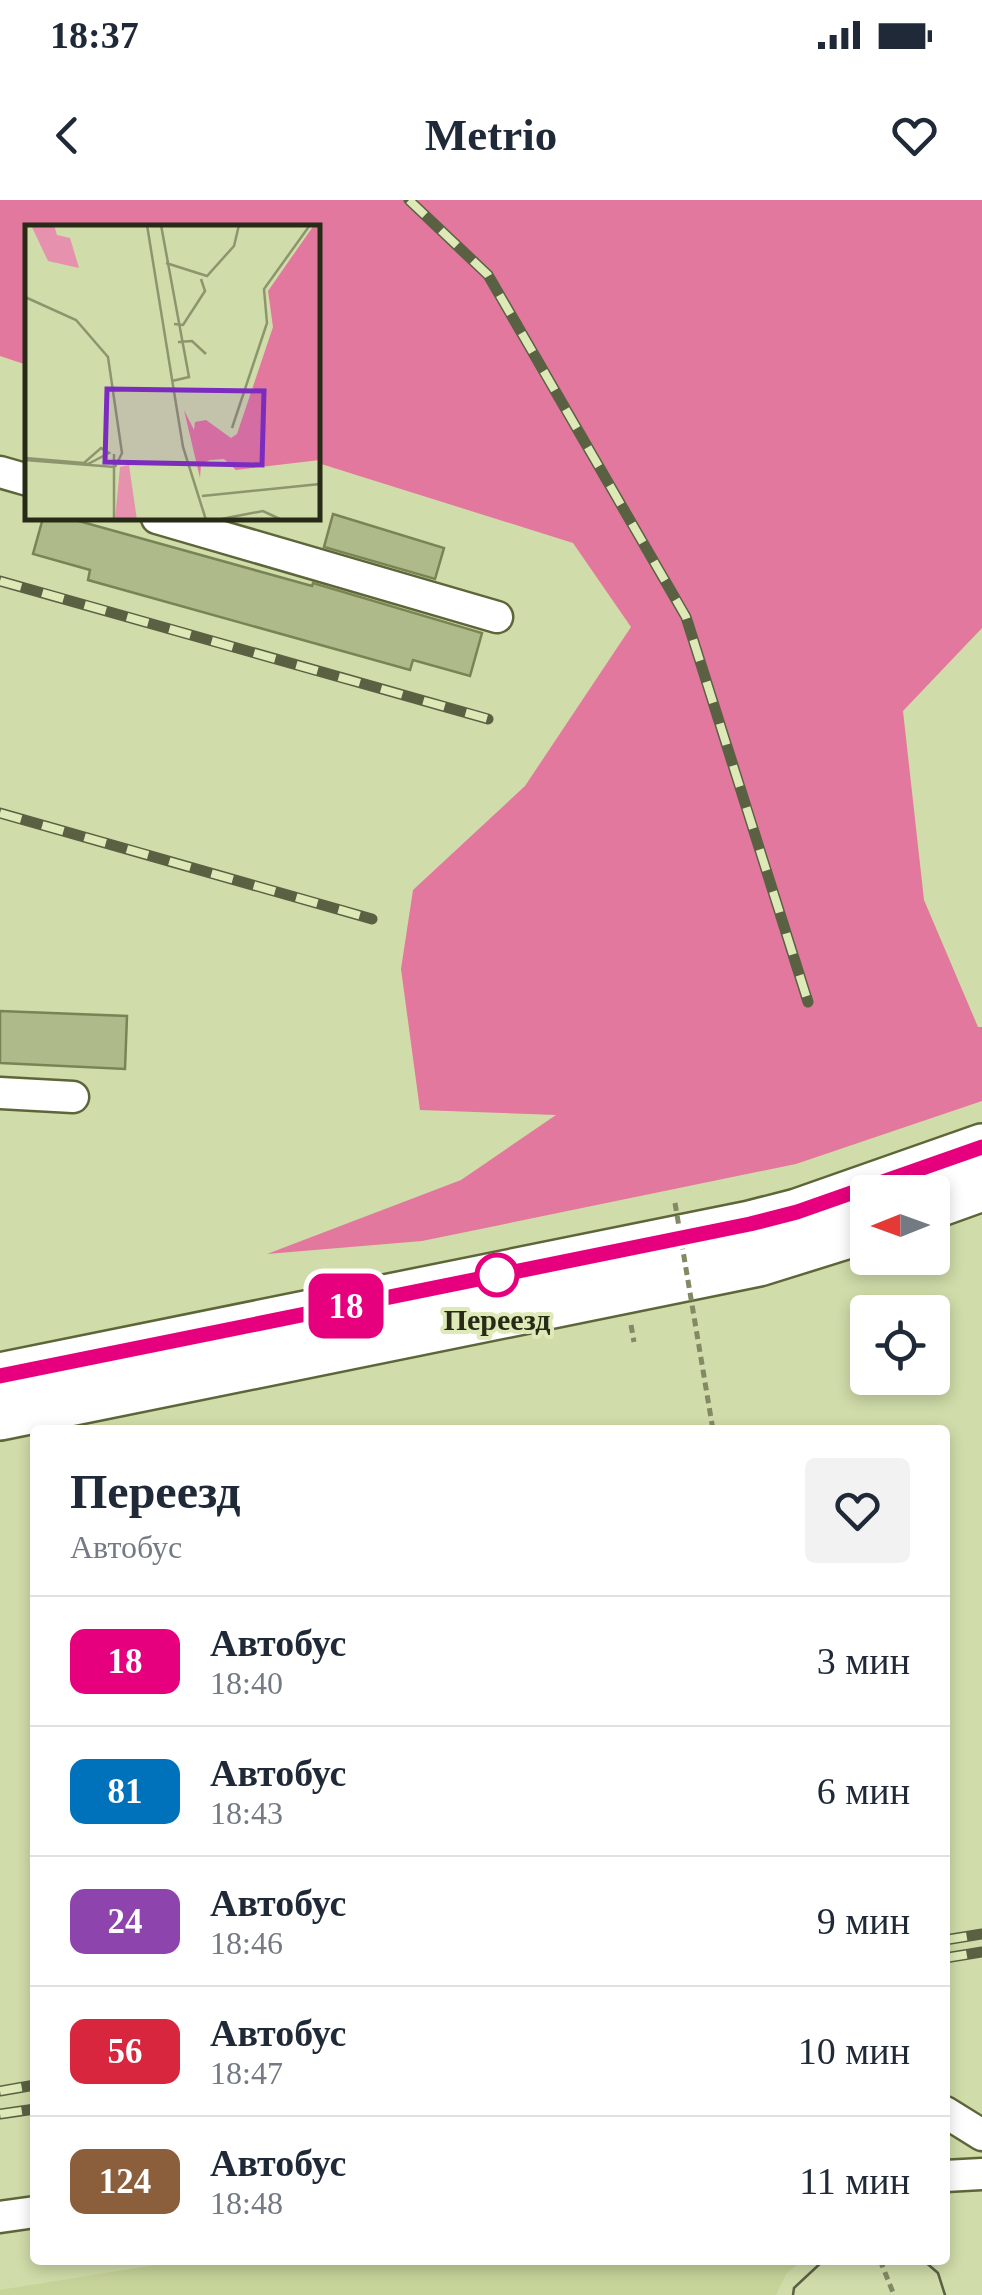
<!DOCTYPE html>
<html lang="ru">
<meta charset="utf-8">
<style>
body{margin:0;font-family:Georgia,serif;background:#f2f2f3;color:#1f2937;height:100vh;display:flex;flex-direction:column;font-size:38px;white-space:nowrap}
*{box-sizing:border-box;margin:0}
p{font-size:32px;color:#747a83}
.icon{flex:none;width:55px;height:55px;fill:none;stroke:currentColor;stroke-width:2;stroke-linecap:round;stroke-linejoin:round}
.map{position:relative;flex:1;overflow:hidden}
.sheet{position:absolute;left:30px;top:1225px;width:920px;height:840px;display:flex;flex-direction:column;background:#fff;border-radius:10px;box-shadow:0 5px 15px #0003}
.sheet>*{flex:none}
.badge{padding:0 20px;border-radius:15px;font-size:35px;line-height:65px}
.needle{width:65px;rotate:269deg}
.tools{position:absolute;left:850px;top:975px;display:grid;gap:20px}
.tools a{display:grid;place-items:center;width:100px;height:100px;border-radius:10px;background:#fff;box-shadow:0 5px 15px #0003;font-size:50px}
.map>.badge{position:absolute;translate:-50% -50%;box-shadow:0 0 0 5px #fff}
.round{display:grid;place-items:center;flex:none;width:105px;height:105px;border-radius:10px;background:#f2f2f3}
.head{display:flex;align-items:center;justify-content:space-between;height:170px;padding:0 40px}
h1{font-size:48px;font-weight:700;line-height:75px}
ul{padding:0;list-style:none}
li{display:flex;align-items:center;gap:30px;height:130px;padding:0 40px;border-top:2px solid #e0e1e3}
li div{flex:1}
li b{display:block;font-size:38px}
li em{font-style:normal}
li .badge{min-width:110px;font-weight:700;text-align:center}
.status{display:flex;justify-content:space-between;align-items:center;height:70px;padding:0 50px;background:#fff;direction:ltr}
.status svg{height:28px;fill:currentColor}
header{display:flex;justify-content:space-between;align-items:center;height:130px;padding:0 40px;background:#fff;font-size:45px;font-weight:700}
.map>svg:first-child{display:block}
.built{fill:#c6d399}
.forest{fill:#e3789e}
.building{fill:#aeba89;stroke:#798455;stroke-width:2.5}
.lines{fill:none;stroke-linecap:round;stroke-linejoin:round}
.minor-casing{stroke:#5c6638;stroke-width:35}
.highway-casing{stroke:#5c6638;stroke-width:50}
.path{stroke:#828a65;stroke-width:5;stroke-dasharray:8 5;stroke-linecap:butt}
.minor{stroke:#fff;stroke-width:30}
.highway{stroke:#fff;stroke-width:45}
.tram{stroke:#5a6143;stroke-width:2.5}
.rail-casing{stroke:#5a6143;stroke-width:11}
.rail{stroke:#dde9b6;stroke-width:8;stroke-dasharray:22;stroke-linecap:butt}
.path-bridge{stroke:#828a65;stroke-width:5;stroke-dasharray:8 5;stroke-linecap:butt}
.line-casing{stroke:#fff;stroke-width:22}
.line{stroke:#e6007e;stroke-width:15}
.stop-dot{fill:#fff;stroke:#e6007e;stroke-width:5}
.labels{text-anchor:middle;dominant-baseline:central;stroke-width:8;stroke-linejoin:round;paint-order:stroke}
.stop-label{font-size:30px;font-weight:bold;fill:#262a16;stroke:#dde9b6}
.inset-road{fill:none;stroke:#8c956e;stroke-width:2.5}
.view{fill:#7b2cbf;fill-opacity:0.15;stroke:#7b2cbf;stroke-width:5}
.inset-edge{fill:none;stroke:#262a16;stroke-width:5}
</style>
<div class="status"><b>18:37</b><svg viewBox="0 0 49 12"><path d="M0 12V9h3v3zM5 12V6h3v6zM10 12V3h3v9zM15 12V0h3v12zM26 1h20v11H26zM47 4h2v5h-2z"/></svg></div>
<header><svg class="icon" aria-label="back" viewBox="0 0 24 24"><path d="M15 5l-7 7 7 7"/></svg>Metrio<svg class="icon" aria-label="heart" viewBox="0 0 24 24"><path d="M12 20l-8-8c-3-5 5-10 8-4 3-6 11-1 8 4z"/></svg></header>
<div class="map">
<svg width="982" height="2095" viewBox="0 0 982 2095">
<rect width="100%" height="100%" fill="#d0dca9"/>
<path class="built" d="M 186,2060 L 802,2060 L 786,2074 L 776,2095 L 0,2095 L 0,2090 Z"/>
<path class="forest" d="M 0,0 L 982,0 L 982,428 L 903,511 L 924,700 L 978,827 L 982,827 L 982,901 L 796,964 L 422,1041 L 267,1054 L 461,980 L 556,915 L 420,910 L 401,769 L 413,690 L 525,586 L 631,427 L 573,343 L 318,263 L 318,28 L 28,28 L 27,165 L 0,156 Z"/>
<g class="building">
<path d="M 333,314 L 444,348 L 435,379 L 324,347 Z"/>
<path d="M 43,318 L 68,318 L 312,386 L 313,383 L 482,433 L 470,476 L 413,460 L 410,470 L 88,380 L 90,370 L 33,354 Z"/>
<path d="M 0,811 L 127,816 L 125,869 L 0,863 Z"/>
</g>
<g class="lines">
<defs>
<g id="minor">
<path d="M 0,272 L 28,280"/>
<path d="M 157,318 L 497,417"/>
<path d="M 0,893 L 73,897"/>
<path d="M 945,1912 L 982,1935"/>
<path d="M 945,1976 L 982,1974"/>
<path d="M 0,2017 L 35,2012"/>
</g>
<g id="highway">
<path d="M 932,1006 L 982,988"/>
<path d="M 0,1176 L 750,1024 L 797,1012 L 982,947"/>
<path d="M 0,1217 L 759,1063 L 868,1029"/>
</g>
</defs>
<use href="#minor" class="minor-casing"/>
<use href="#highway" class="highway-casing"/>
<g class="path">
<path d="M 631,1125 L 634,1142"/>
<path d="M 880,2060 L 894,2095"/>
</g>
<use href="#minor" class="minor"/>
<use href="#highway" class="highway"/>
<g class="tram">
<path d="M 923,2060 L 938,2073 L 945,2095"/>
<path d="M 793,2095 L 794,2088 L 824,2060"/>
</g>
<defs>
<g id="rail">
<path d="M 409,0 L 488,75 L 686,417 L 808,802"/>
<path d="M 0,381 L 488,519"/>
<path d="M 0,613 L 372,719"/>
<path d="M 945,1740 L 982,1734"/>
<path d="M 945,1758 L 982,1752"/>
<path d="M 0,1891 L 35,1885"/>
<path d="M 0,1914 L 35,1909"/>
</g>
</defs>
<use href="#rail" class="rail-casing"/>
<use href="#rail" class="rail"/>
<path class="path-bridge" d="M 675,1003 L 713,1230"/>
</g>
<g class="lines">
<defs>
<path id="line" d="M 0,1176 L 750,1024 L 797,1012 L 982,947"/>
</defs>
<use href="#line" class="line-casing"/>
<use href="#line" class="line"/>
</g>
<circle class="stop-dot" cx="497" cy="1075" r="20"/>
<g class="labels">
<g class="stop-label">
<text x="497" y="1119">Переезд</text>
</g>
</g>
<g transform="translate(25 25)">
<rect width="295" height="295" fill="#d0dca9"/>
<path d="M 6,0 L 29,0 L 32,10 L 45,13 L 54,43 L 23,36 ZM 104,240 L 112,295 L 90,295 L 95,242 Z" fill="#e691ad"/>
<path d="M 289,0 L 295,0 L 295,235 L 211,245 L 199,234 L 185,235 L 176,239 L 175,253 L 159,185 L 169,205 L 170,197 L 181,195 L 206,213 L 212,209 L 248,102 L 243,66 Z" fill="#e3789e"/>
<path class="inset-road" d="M 122,0 L 158,222 L 181,295M 136,0 L 164,152 L 147,156M 141,38 L 182,51 L 209,21 L 214,0M 0,72 L 51,95 L 83,132 L 97,228 L 90,242M 149,99 L 158,100 L 180,66 L 176,54M 153,117 L 167,116 L 181,129M 207,203 L 242,98 L 239,64 L 285,0M 0,233 L 59,238 L 76,223 L 84,228 L 63,239 L 0,234M 0,235 L 90,242M 177,271 L 295,259M 89,295 L 89,229M 191,295 L 238,286 L 257,295"/>
<path class="view" d="M 82,164 L 239,166 L 237,240 L 80,237 Z"/>
<rect width="295" height="295" class="inset-edge"/>
</g>
</svg>
<div class="tools">
<a><svg class="needle" viewBox="-14 -14 28 28"><path d="M0-13l5 13h-10z" fill="#e53935"/><path d="M0 13l5-13h-10z" fill="#747a83"/></svg></a>
<a><svg class="icon" aria-label="locate" viewBox="0 0 24 24"><circle cx="12" cy="12" r="6"/><path d="M12 2v4M12 18v4M2 12h4M18 12h4"/></svg></a>
</div>
<b class="badge" style="left:346px;top:1106px;background:#e6007e;color:#fff">18</b>
<section class="sheet">
<div class="head"><div><h1>Переезд</h1><p>Автобус</p></div><a class="round"><svg class="icon" aria-label="heart" viewBox="0 0 24 24"><path d="M12 20l-8-8c-3-5 5-10 8-4 3-6 11-1 8 4z"/></svg></a></div>
<ul>
<li><span class="badge" style="background:#e6007e;color:#fff">18</span><div><b>Автобус</b><p>18:40</p></div><em>3 мин</em></li>
<li><span class="badge" style="background:#0072bc;color:#fff">81</span><div><b>Автобус</b><p>18:43</p></div><em>6 мин</em></li>
<li><span class="badge" style="background:#8e44ad;color:#fff">24</span><div><b>Автобус</b><p>18:46</p></div><em>9 мин</em></li>
<li><span class="badge" style="background:#d7263d;color:#fff">56</span><div><b>Автобус</b><p>18:47</p></div><em>10 мин</em></li>
<li><span class="badge" style="background:#8b5e3c;color:#fff">124</span><div><b>Автобус</b><p>18:48</p></div><em>11 мин</em></li>
</ul>
</section>
</div>
